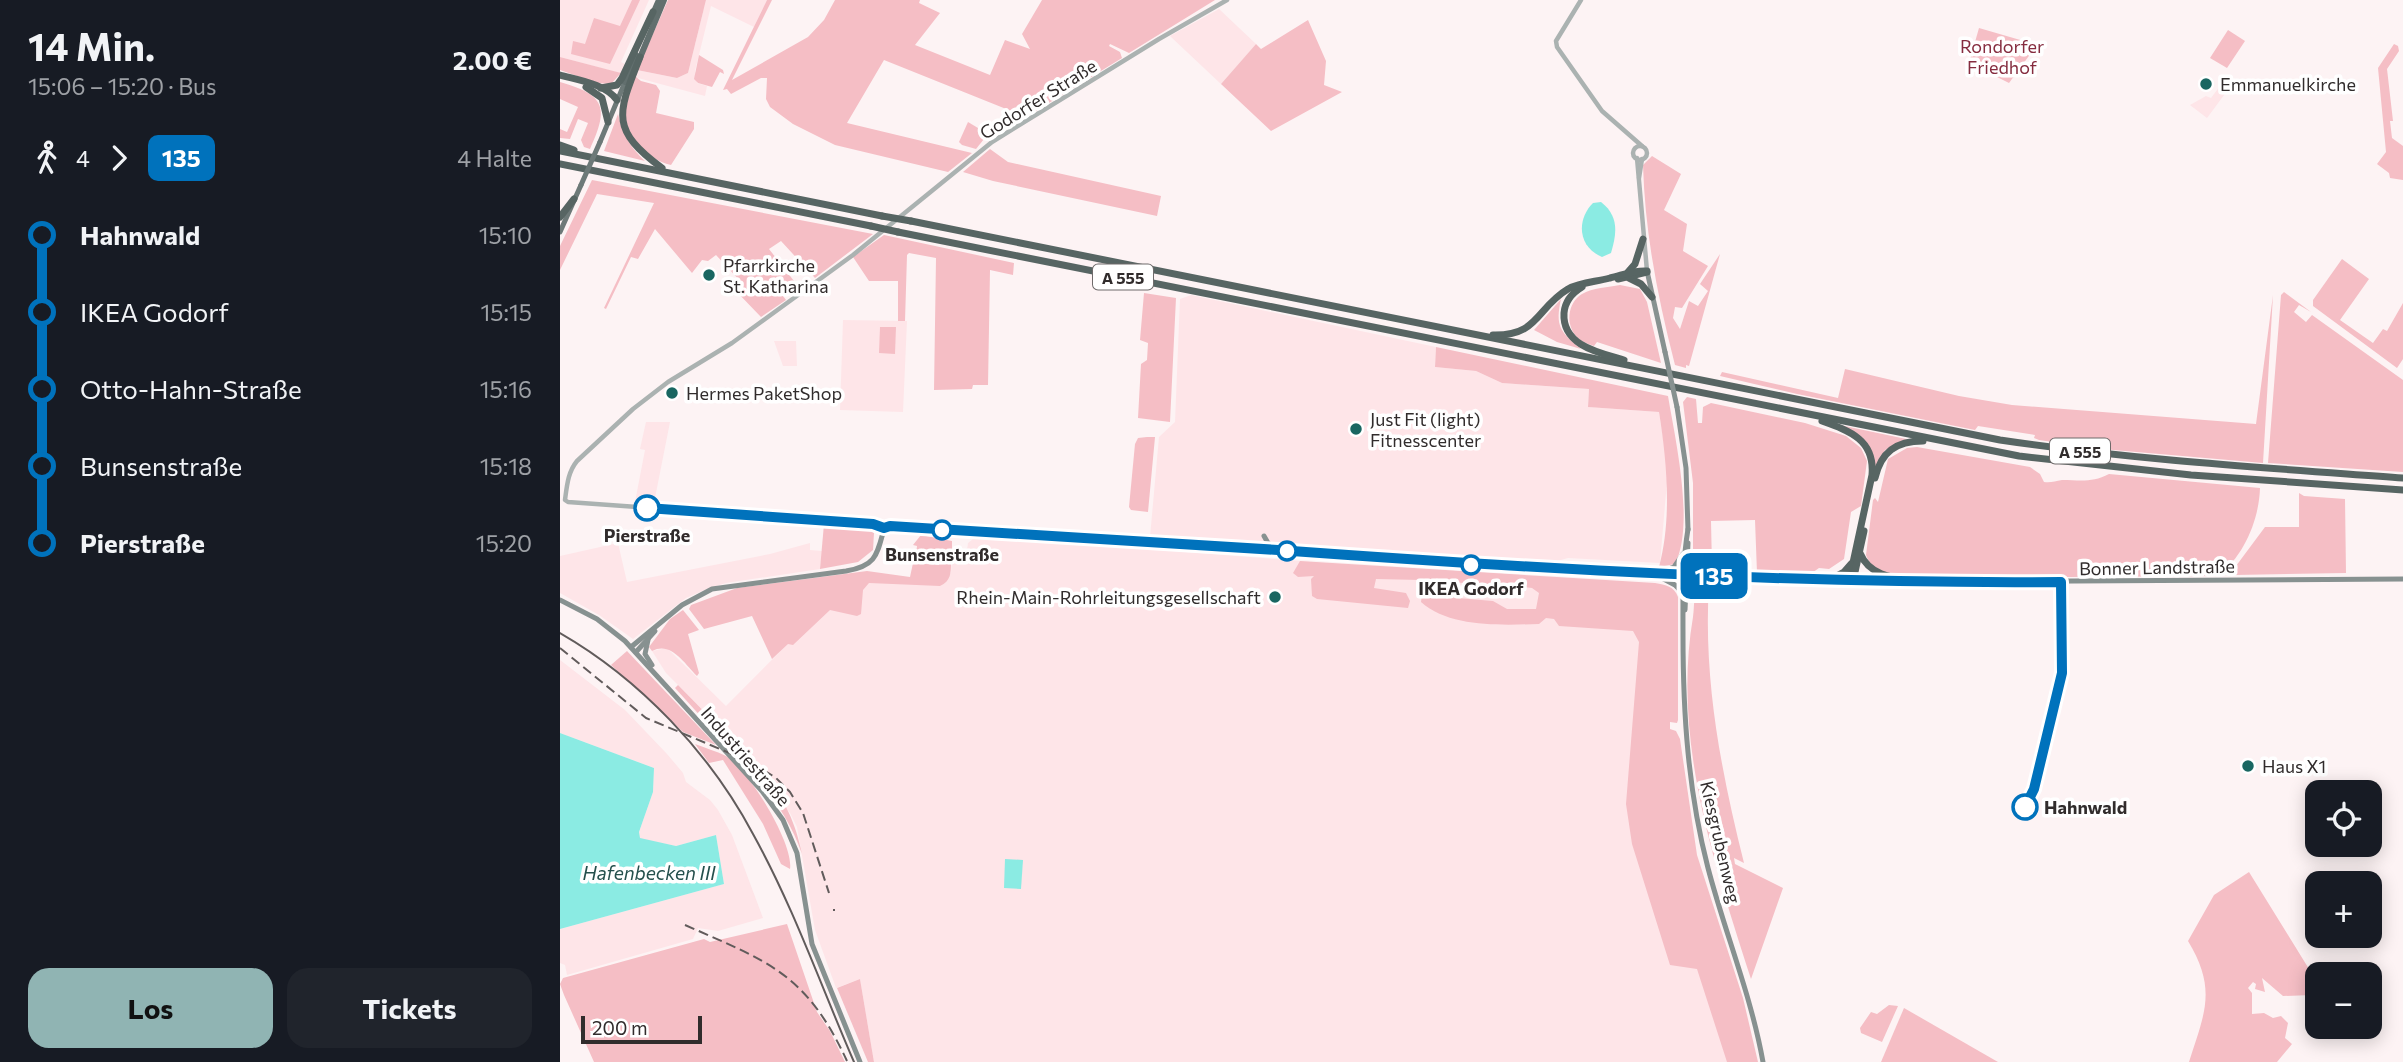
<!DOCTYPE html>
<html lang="de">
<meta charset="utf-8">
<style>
body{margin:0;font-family:Commissioner,sans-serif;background:#20242c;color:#f1f3f6;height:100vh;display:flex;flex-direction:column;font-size:26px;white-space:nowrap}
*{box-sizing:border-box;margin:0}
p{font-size:23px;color:#9ea1a6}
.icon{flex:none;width:38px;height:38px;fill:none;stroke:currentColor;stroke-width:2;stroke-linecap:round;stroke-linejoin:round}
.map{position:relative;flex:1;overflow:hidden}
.drawer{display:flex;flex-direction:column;background:#171b24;width:560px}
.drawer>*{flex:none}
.badge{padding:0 14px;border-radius:10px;font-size:24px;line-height:46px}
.fabs{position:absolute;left:1745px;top:780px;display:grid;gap:14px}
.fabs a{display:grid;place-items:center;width:77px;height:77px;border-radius:14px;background:#171b24;box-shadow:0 4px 18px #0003;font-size:35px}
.scale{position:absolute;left:21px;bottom:18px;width:121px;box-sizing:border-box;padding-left:7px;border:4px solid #312c2c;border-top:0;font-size:19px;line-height:24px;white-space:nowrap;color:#312c2c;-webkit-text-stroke:5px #fff;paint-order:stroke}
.map>.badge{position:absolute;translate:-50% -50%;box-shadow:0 0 0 4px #fff}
.legs{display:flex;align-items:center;gap:10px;height:77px;padding:0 28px;font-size:23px}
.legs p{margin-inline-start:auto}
.summary{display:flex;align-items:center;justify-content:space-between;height:119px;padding:0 28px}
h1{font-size:38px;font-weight:700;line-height:52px}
.primary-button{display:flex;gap:14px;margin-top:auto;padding:14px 28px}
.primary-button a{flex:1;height:80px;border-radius:21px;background:#90b4b3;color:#111;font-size:28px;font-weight:700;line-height:80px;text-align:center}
.primary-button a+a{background:#20242c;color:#f1f3f6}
ul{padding:0 28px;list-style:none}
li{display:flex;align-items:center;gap:24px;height:77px;font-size:26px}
li i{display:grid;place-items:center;width:10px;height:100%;margin:0 9px;background:currentColor}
li i::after{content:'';width:18px;height:18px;margin:-9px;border:5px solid;border-radius:50%;background:#171b24}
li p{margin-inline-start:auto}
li:first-child i{background:linear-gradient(#0000 50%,currentColor 0)}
li:last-child i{background:linear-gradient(currentColor 50%,#0000 0)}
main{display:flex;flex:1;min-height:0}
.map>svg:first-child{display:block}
.built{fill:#fee5e8}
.green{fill:#f5bec5}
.water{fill:#8bebe3}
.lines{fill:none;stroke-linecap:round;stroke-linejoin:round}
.tertiary{stroke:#abb2b1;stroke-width:4.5}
.secondary{stroke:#879190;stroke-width:5}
.primary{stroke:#6d7978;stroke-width:5}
.trunk{stroke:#626f6e;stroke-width:6}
.motorway{stroke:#576563;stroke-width:7}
.tram{stroke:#615b5b;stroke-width:2}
.rail{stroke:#615b5b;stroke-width:2;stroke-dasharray:10 5;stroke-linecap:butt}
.secondary-bridge{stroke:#879190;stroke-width:5}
.primary-bridge{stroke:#6d7978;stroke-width:5}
.motorway-bridge{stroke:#576563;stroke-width:7}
.line-1-casing{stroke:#fff;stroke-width:16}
.line-1{stroke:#0072bc;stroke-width:10}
.poi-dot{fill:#196661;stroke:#fff;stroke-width:2.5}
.stop-1-dot{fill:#fff;stroke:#0072bc;stroke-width:3.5}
.labels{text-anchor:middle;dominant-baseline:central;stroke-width:7;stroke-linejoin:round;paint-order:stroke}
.shield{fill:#fff;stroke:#6f6b6b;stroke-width:2}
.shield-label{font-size:16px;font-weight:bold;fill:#312c2c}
.park-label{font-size:18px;fill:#852c3f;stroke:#fff}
.poi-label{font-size:18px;fill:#312c2c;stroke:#fff;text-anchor:start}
.street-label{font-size:18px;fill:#312c2c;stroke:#fff}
.stop-label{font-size:18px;font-weight:bold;fill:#312c2c;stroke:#fff}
.water-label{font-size:19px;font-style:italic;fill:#25504d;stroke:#fff}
</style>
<main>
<section class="drawer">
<div class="summary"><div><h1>14 Min.</h1><p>15:06 – 15:20 · Bus</p></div><b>2.00 €</b></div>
<div class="legs"><svg class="icon" aria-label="walk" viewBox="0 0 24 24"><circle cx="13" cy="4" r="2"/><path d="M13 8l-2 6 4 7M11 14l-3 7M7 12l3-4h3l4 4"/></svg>4<svg class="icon" aria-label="forward" viewBox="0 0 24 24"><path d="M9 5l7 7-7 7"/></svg><b class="badge" style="background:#0072bc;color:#fff">135</b><p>4 Halte</p></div>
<ul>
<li><i style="color:#0072bc"></i><b>Hahnwald</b><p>15:10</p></li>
<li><i style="color:#0072bc"></i><span>IKEA Godorf</span><p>15:15</p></li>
<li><i style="color:#0072bc"></i><span>Otto-Hahn-Straße</span><p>15:16</p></li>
<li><i style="color:#0072bc"></i><span>Bunsenstraße</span><p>15:18</p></li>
<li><i style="color:#0072bc"></i><b>Pierstraße</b><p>15:20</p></li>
</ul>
<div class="primary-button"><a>Los</a><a>Tickets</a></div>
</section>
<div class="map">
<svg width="1843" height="1062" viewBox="0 0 1843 1062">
<rect width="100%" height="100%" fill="#fdf3f4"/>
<g class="built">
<path d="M 0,0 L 89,0 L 61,62 L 77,70 L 117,78 L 128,73 L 146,0 L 207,0 L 194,27 L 151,6 L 135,71 L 137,83 L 147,86 L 145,96 L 0,57 Z"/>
<path d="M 659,9 L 696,44 L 661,84 L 610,36 Z"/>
<path d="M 1660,86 L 1667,91 L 1647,118 L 1630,105 L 1646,96 L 1651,98 Z"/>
<path d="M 631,295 L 876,347 L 875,367 L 916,371 L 942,383 L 1029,389 L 1028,407 L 1099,412 L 1108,470 L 1100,563 L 1008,558 L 994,562 L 797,553 L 712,544 L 590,537 L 599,437 L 615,422 L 620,299 Z"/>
<path d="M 283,320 L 347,321 L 343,412 L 280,410 Z"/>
<path d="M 214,341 L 236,341 L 237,366 L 223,366 Z"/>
<path d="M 86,422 L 110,422 L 94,503 L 75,502 L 85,450 L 80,449 Z"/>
<path d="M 434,537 L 740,561 L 1084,593 L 1083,632 L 1179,1062 L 314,1062 L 300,979 L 276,988 L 255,930 L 237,827 L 230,813 L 184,756 L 187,754 L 106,673 L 92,651 L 107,648 L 166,706 L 297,574 L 377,580 L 391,573 L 392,550 L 407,550 L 408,543 L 413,539 Z"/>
<path d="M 58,543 L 67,582 L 210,554 L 250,543 L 250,550 L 262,551 L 260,569 L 166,583 L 147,589 L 126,598 L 73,639 L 39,615 L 0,593 L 0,556 Z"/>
<path d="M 0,660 L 65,710 L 107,754 L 123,773 L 126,782 L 150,800 L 158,810 L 172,835 L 203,918 L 158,931 L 138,928 L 133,939 L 7,975 L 5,965 L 0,963 L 0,929 L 164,884 L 156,835 L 116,846 L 80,839 L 79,832 L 93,792 L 94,768 L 0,733 Z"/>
</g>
<g class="green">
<path d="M 72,0 L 80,0 L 50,64 L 11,54 L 13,41 L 25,44 L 34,18 L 60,26 Z"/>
<path d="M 108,0 L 146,0 L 128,73 L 117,78 L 77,70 Z"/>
<path d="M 207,0 L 212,0 L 172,80 L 248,37 L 264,20 L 275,0 L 360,0 L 359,3 L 380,13 L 355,45 L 430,75 L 445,40 L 470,49 L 462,34 L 482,0 L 655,0 L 569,53 L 550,44 L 549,46 L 560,52 L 562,58 L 466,117 L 324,60 L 287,123 L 412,153 L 388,172 L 275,145 L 233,124 L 210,107 L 206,99 L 207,78 L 201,78 L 171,94 L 167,89 L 163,90 Z"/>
<path d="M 748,20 L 766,61 L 764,85 L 782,92 L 711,131 L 661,84 L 696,44 L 701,49 Z"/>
<path d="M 1419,28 L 1477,45 L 1449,83 L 1409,63 Z"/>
<path d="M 1668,30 L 1685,41 L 1667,68 L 1650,58 Z"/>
<path d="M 1834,44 L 1838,46 L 1839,51 L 1827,69 L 1833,121 L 1830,121 L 1832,138 L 1843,146 L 1843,180 L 1830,178 L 1829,173 L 1817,164 L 1826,152 L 1818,68 Z"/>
<path d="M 139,55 L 163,70 L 164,74 L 160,72 L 152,87 L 138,83 L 134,79 Z"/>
<path d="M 0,57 L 61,73 L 51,84 L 37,83 L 0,70 Z"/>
<path d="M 75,76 L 81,81 L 96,85 L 100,91 L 96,113 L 134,122 L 134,129 L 111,165 C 86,159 62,135 65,108 C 66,98 72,86 75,76 Z"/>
<path d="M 0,82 C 46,95 49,108 30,149 L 24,147 L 21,140 L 28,123 L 18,119 L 10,139 L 0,138 L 0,129 L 7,132 L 18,107 L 0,99 Z"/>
<path d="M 58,114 C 63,134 69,146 85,161 L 44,151 Z"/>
<path d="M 408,122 L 418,128 L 424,139 L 416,149 L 402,145 L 399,142 Z"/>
<path d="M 430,149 L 448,162 L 601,196 L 597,216 L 433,181 L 403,172 Z"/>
<path d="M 1092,156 L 1121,174 L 1104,210 L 1127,224 L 1123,251 L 1148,266 L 1122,308 L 1115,307 L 1113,318 L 1120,329 L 1129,301 L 1138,306 L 1148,291 L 1140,284 L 1160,254 L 1129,366 L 1126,365 L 1126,368 L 1115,365 C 1098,299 1085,234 1083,165 Z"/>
<path d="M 32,180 L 313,234 L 255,278 L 221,241 L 209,249 L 234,281 L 220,292 L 226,300 L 201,317 L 174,289 L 181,282 L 156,255 L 148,261 L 142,260 L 132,273 L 95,229 L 78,259 L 71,257 L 46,309 L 44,308 L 94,203 L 37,194 L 0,270 L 0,246 Z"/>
<path d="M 324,235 L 454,263 L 453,275 L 430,270 L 428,385 L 413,385 L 412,389 L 374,390 L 376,258 L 349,253 L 347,255 L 345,321 L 338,321 L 338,281 L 309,281 L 293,257 Z"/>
<path d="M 1782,259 L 1809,279 L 1780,320 L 1813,343 L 1823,329 L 1827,331 L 1843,303 L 1843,359 L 1837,368 L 1753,306 L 1753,300 Z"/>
<path d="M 1060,285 L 1080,289 L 1087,302 L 1101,363 L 1037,342 L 1034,346 C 1029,344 1022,342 1018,338 C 1005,326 1007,303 1022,294 C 1032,288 1049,287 1060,285 Z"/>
<path d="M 1724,292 L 1751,312 L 1739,305 L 1734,312 L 1746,322 L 1752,315 L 1843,380 L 1843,472 L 1708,463 L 1721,295 Z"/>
<path d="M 584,293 L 616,298 L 610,422 L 578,418 L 581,364 L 587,360 L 588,343 L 580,340 Z"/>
<path d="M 1713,295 L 1703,463 L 1542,449 L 1542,443 L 1528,441 L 1526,447 L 1479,440 L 1474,438 L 1475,435 L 1418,426 L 1415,430 L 1237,394 L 1160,376 L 1162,372 L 1278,398 L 1285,369 L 1399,396 L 1452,405 L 1696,424 Z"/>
<path d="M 1001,299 C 995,326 1000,332 1021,349 L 997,342 L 974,330 Z"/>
<path d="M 320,327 L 336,327 L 335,354 L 319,353 Z"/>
<path d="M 876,347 L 1108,396 C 1115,438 1135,525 1115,564 L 1099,567 C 1112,519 1107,462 1099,412 L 1028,407 L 1029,389 L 942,383 L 916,371 L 875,367 Z"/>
<path d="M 1127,397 L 1136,399 L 1138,423 L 1142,423 L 1143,407 L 1151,403 L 1245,423 L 1286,436 L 1301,448 L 1307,461 L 1301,506 L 1291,512 L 1284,559 L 1269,569 L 1259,568 L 1249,575 L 1197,573 L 1195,520 L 1151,521 L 1152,567 L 1133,559 L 1133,483 L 1123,402 Z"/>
<path d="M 1275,424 L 1351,440 L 1325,450 L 1314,472 L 1310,450 Z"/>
<path d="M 587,437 L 595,437 L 588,512 L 571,510 L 569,507 L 575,444 L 578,438 Z"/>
<path d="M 1357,447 L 1470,467 L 1480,474 L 1484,482 C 1491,483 1495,481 1502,480 C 1520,480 1532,483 1549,474 L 1700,488 C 1699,520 1684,556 1658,576 L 1363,578 C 1342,576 1314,578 1306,555 L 1313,500 L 1315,498 L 1318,502 L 1328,459 L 1347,448 Z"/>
<path d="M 1739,493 L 1744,496 L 1785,499 L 1786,573 L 1675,575 L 1673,570 L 1705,527 L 1739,527 Z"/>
<path d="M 264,524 L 308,528 L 314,533 L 313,550 L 298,562 L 260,569 Z"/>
<path d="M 361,535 L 392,541 L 392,556 L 387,558 L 356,555 L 357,546 L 353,545 Z"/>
<path d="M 380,561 L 391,562 C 391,573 391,581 380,586 L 309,583 L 303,590 L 301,614 L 297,616 L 270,610 L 233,645 L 228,644 L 212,659 L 192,616 L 144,629 L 129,609 L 131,605 L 177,588 L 307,571 L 350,577 L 353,563 L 379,565 Z"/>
<path d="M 740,561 L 1095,583 C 1106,585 1114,586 1118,597 L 1118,720 L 1117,723 L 1110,722 L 1110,729 L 1116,731 L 1120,739 L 1137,855 L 1183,998 L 1198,1062 L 1167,1062 L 1137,969 L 1110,965 L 1072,844 L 1066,804 L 1079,642 L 1073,631 L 999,626 L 994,619 L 986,618 L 979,624 C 942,625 890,628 861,602 L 862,595 L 933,601 L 947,609 L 976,609 L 979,593 L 972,588 L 955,586 L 951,591 C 933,587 914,582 896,583 C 882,583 872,592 860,580 L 816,579 L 814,588 L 846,593 L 850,601 L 848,608 L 757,599 L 752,596 L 751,579 L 754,576 L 738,577 L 733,573 Z"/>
<path d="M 1144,583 L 1149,584 C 1143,679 1161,771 1184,863 L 1174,858 L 1175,864 L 1223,888 L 1191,979 C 1154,863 1112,740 1133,617 C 1135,606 1132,589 1144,583 Z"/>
<path d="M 123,610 L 139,630 L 128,634 L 139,673 L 137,676 C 124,663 111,641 92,651 L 89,647 L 110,619 Z"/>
<path d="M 67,651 L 156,745 L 123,732 L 51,665 Z"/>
<path d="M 118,685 L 187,755 L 184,756 L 173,752 L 115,688 Z"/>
<path d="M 135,744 C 145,748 156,751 166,756 C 189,770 234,844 230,869 L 221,864 L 203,824 L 163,760 L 149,763 Z"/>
<path d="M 185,764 C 218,780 235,819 242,854 C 230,818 209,792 185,764 Z"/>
<path d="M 1689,872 L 1757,982 L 1757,992 L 1752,995 L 1723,996 L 1702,978 L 1705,992 L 1695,989 L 1696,984 L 1693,982 L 1688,988 L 1692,993 L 1692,1014 L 1704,1013 L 1713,1018 L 1721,1016 L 1728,1023 L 1725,1038 L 1732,1044 L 1717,1062 L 1629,1062 C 1645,1012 1657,989 1628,941 L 1654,895 Z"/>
<path d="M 227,924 L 257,1012 L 270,1031 L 285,1062 L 34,1062 L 4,995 L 0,984 L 3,978 L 144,939 L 150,942 Z"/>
<path d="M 300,979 L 314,1062 L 308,1062 L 277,988 Z"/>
<path d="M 1329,1005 L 1338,1006 L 1322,1042 L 1301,1033 L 1300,1028 L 1311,1012 L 1317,1014 Z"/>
<path d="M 1344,1008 L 1438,1062 L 1321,1062 Z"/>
</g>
<g class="water">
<path d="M 1041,202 C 1059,216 1057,233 1051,253 L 1042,257 C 1018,247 1016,220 1033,203 Z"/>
<path d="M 0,733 L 94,768 L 93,792 L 79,832 L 80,838 L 116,846 L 156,835 L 164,884 L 0,929 Z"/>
<path d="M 445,859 L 463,860 L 461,889 L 444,888 Z"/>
</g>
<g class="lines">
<g class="tertiary">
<path d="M 1021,0 L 996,41 L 997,47 L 1042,111 L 1082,146"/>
<circle cx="1080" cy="153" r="7"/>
<path d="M 1077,158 L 1087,271"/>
<path d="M 1079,178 L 1082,159"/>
<path d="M 324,529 L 313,524 L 8,502 L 5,500 C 7,485 8,472 17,461 L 73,409 L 108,382 L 172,343 L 293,255 L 432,142 L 599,39 L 667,0"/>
</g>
<g class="secondary">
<path d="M 1087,271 L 1105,352"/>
<path d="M 1117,407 L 1126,468 L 1128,530"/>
<path d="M 1128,529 C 1122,565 1123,599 1123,635 C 1123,714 1128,791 1148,868 C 1165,933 1191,995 1203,1062"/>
<path d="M 704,536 L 708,543 L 716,548"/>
<path d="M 1129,560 L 1138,569 L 1150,573"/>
<path d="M 1099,572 L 1114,567 L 1123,554"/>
<path d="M 1096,575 L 1115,585 L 1122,592"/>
<path d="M 1359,582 L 1843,579"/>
<path d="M 1128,592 L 1142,576"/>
<path d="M 0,600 L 37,619 L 65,641 L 202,791 L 223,820 L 237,853 L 252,944 L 300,1062"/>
<path d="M 1125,610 L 1128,543"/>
<path d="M 88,640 L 85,654 L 92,665"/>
<path d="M 71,647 L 122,605 L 152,589 L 286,571 C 316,566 317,555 324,529 L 330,526 L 944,567 L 1346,582"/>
<path d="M 76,652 L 95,631"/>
</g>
<g class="primary">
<path d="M 40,142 L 65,82"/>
<path d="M 0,232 L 21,185"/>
</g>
<g class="trunk">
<path d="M 92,16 L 99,0"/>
<path d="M 79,60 L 104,0"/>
<path d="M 65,82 L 76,55"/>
</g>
<g class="motorway">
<path d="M 80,57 C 58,113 49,129 102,168"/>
<path d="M 0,75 C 18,80 46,84 57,100"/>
<path d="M 26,87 L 42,98 L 48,122"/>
<path d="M 41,88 L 57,85 L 62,78 L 93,12"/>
<path d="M 0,145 L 14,150"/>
<path d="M 0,151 L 322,216"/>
<path d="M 0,164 L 311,226"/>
<path d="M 0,217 L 14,199"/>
<path d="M 351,221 L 1440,440 C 1574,460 1708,468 1843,478"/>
<path d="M 338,232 L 1459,456 L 1631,475 L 1843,490"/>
<path d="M 1068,272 L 1075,264 L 1083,239"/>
<path d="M 1069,278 L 1081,284 L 1092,297"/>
<path d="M 1058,279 L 1087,272"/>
<path d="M 1022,287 C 1012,293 1005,301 1004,313 C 1002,346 1040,353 1064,360"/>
<path d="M 933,335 C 979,336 976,308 1008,289 C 1021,282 1036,282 1050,278 C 1063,275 1074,270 1087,271"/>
<path d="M 1262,421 C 1290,431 1315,440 1312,475 L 1291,572 L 1292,581"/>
<path d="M 1315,478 C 1321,452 1336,441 1363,441"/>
<path d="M 1300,553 C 1310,578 1338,578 1362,582"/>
<path d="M 1269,580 L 1284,572 L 1291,564"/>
<path d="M 1293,581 L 1304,531"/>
</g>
<path class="tram" d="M 0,633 C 80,679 150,753 193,834 C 233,906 261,986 294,1062"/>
<g class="rail">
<path d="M 0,648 L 86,718 L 191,762 L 216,778 L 230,792 L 243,813 L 269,893"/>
<path d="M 274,909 L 274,911"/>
<path d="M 125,925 C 209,962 246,973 287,1061"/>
</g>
<path class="secondary-bridge" d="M 1105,352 L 1117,407"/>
<path class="primary-bridge" d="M 21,185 L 40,142"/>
<g class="motorway-bridge">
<path d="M 322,216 L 351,221"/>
<path d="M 311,226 L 338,232"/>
</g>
</g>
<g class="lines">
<defs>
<path id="line-1" d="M 87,508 L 313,524 L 324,528 L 330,526 C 459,535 589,541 718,550 C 979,569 1239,584 1501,582 L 1502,673 L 1474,789 L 1465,807"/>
</defs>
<use href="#line-1" class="line-1-casing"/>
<use href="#line-1" class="line-1"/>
</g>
<g class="poi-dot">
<circle cx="1646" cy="84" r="7"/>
<circle cx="149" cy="275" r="7"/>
<circle cx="112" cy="393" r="7"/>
<circle cx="796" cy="429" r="7"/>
<circle cx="715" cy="597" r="7"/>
<circle cx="1688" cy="766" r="7"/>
</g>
<g class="stop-1-dot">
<circle cx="87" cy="508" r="12"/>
<circle cx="382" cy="530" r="9"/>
<circle cx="727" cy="551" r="9"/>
<circle cx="911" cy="565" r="9"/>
<circle cx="1465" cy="807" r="12"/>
</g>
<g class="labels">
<g class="shield">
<rect x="533" y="264.5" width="60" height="25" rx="5"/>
<rect x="1490" y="438.5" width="60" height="25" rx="5"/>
</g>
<g class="shield-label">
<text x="563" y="277">A 555</text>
<text x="1520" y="451">A 555</text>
</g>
<g class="park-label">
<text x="1442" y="46">Rondorfer<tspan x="1442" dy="21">Friedhof</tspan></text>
</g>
<g class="poi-label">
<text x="1660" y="84">Emmanuelkirche</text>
<text x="163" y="265">Pfarrkirche<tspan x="163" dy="21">St. Katharina</tspan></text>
<text x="126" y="393">Hermes PaketShop</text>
<text x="810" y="419">Just Fit (light)<tspan x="810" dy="21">Fitnesscenter</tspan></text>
<text x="701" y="597" text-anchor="end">Rhein-Main-Rohrleitungsgesellschaft</text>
<text x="1702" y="766">Haus X1</text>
</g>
<g class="street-label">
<text transform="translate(478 99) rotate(-32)">Godorfer Straße</text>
<text transform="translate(1597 567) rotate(-1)">Bonner Landstraße</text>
<text transform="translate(186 756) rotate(49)">Industriestraße</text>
<text transform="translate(1161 842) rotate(77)">Kiesgrubenweg</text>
</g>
<g class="stop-label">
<text x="87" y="535">Pierstraße</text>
<text x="382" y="554">Bunsenstraße</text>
<text x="911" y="588">IKEA Godorf</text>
<text x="1484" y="807" text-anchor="start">Hahnwald</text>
</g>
<g class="water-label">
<text x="89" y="872">Hafenbecken III</text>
</g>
</g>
</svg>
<div class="fabs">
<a><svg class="icon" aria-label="locate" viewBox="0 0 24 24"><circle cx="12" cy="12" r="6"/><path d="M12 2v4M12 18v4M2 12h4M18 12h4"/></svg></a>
<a>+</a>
<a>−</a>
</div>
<div class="scale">200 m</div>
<b class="badge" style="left:1154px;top:576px;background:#0072bc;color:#fff">135</b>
</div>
</main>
